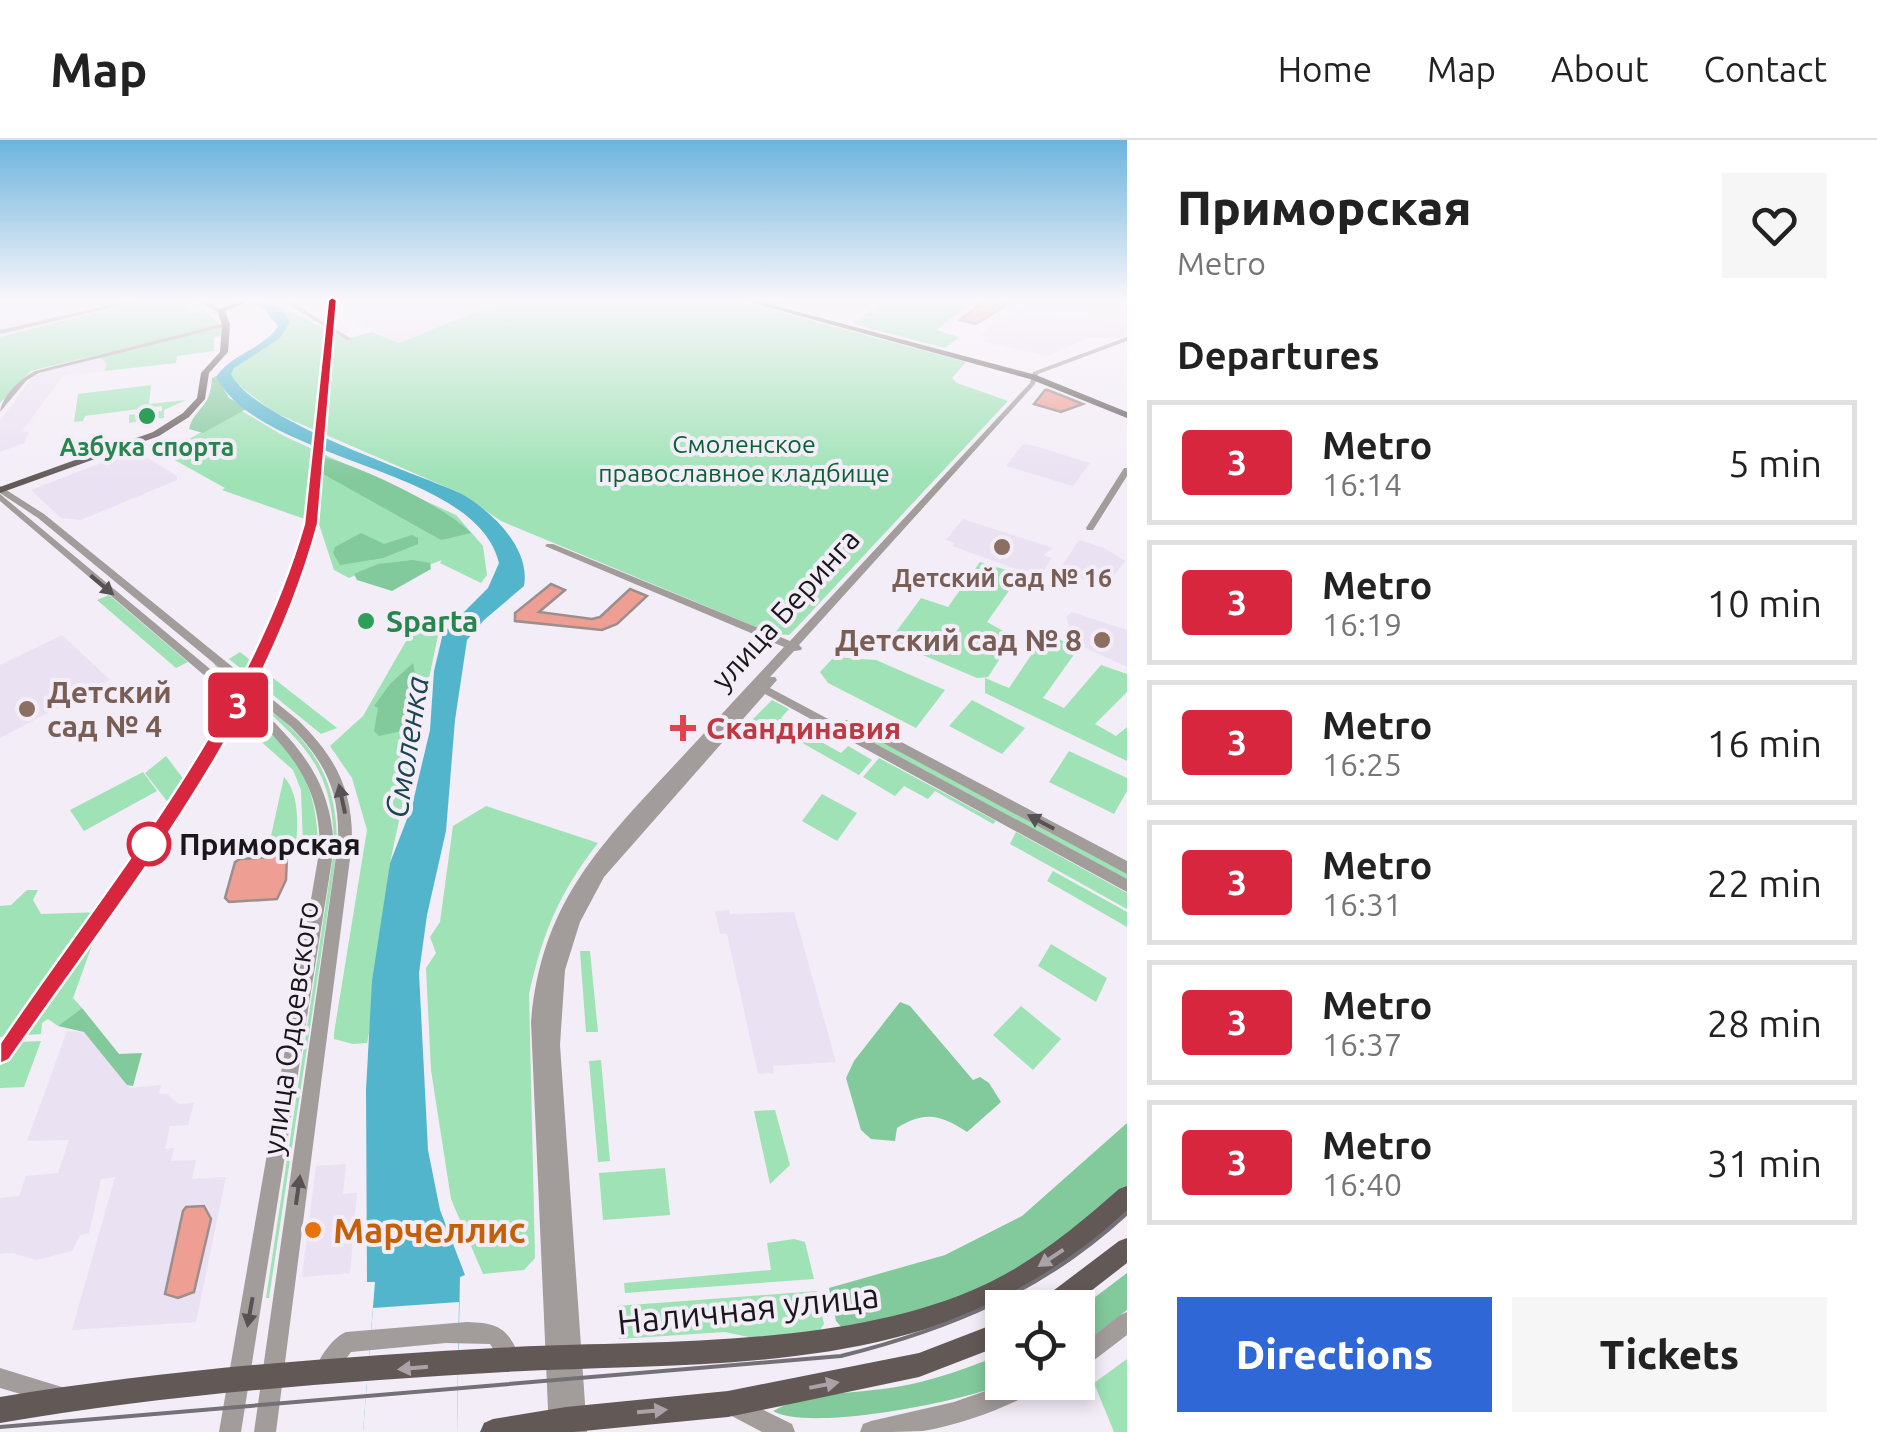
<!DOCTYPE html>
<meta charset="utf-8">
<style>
body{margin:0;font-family:Ubuntu,sans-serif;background:#f6f6f6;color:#222;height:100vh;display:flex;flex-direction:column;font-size:38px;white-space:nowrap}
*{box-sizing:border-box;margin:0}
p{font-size:32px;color:#767676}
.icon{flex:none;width:55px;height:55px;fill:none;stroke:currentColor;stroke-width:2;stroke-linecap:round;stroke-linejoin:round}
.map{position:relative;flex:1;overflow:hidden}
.details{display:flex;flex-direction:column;background:#fff;width:750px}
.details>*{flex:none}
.badge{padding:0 20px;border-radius:8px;font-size:35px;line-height:65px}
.controls{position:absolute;left:985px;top:1150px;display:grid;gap:20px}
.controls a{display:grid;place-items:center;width:110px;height:110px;border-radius:0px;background:#fff;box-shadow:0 5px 15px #0003;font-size:50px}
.map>.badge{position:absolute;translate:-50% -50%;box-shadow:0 0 0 5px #fff}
h2{padding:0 50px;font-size:38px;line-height:90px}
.round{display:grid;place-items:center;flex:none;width:105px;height:105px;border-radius:0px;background:#f6f6f6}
.head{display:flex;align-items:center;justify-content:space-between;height:170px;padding:0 50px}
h1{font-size:48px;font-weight:800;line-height:75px}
.cta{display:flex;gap:20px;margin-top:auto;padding:20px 50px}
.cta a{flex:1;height:115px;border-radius:0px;background:#2f68d6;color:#fff;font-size:40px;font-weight:800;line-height:115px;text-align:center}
.cta a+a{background:#f6f6f6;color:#222}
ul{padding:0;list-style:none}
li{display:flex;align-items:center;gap:30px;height:125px;margin:0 20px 15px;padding:0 30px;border:5px solid #e0e0e0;border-radius:0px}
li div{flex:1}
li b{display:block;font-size:38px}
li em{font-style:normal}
li .badge{min-width:110px;font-weight:700;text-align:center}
header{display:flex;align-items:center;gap:60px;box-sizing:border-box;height:140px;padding:0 50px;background:#fff;border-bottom:2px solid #e0e0e0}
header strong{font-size:48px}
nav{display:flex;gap:55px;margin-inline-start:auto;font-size:35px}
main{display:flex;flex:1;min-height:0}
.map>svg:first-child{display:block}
.built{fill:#eae1f2}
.green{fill:#9ee2b5}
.forest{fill:#82c99b}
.water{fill:#53b5cc}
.pier{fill:#f3edf7}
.building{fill:#ee9e93;stroke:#9b8f8d;stroke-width:2.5}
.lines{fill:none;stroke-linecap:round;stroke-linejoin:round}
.minor{fill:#a29c9b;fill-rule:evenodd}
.major{fill:#625856;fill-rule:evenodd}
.tram{stroke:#737076;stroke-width:4}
.oneway{fill:#575355}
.oneway2{fill:#aaa2a6}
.line{fill:#d7263d;stroke:#fff;stroke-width:2.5}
.leisure-dot{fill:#2e9e5b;stroke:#f3edf7;stroke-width:4}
.education-dot{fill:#8d6e63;stroke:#f3edf7;stroke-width:4}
.health-dot{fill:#e0444e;stroke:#f3edf7;stroke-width:4}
.stop-dot{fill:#fff;stroke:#d7263d;stroke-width:5}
.food-dot{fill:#e8710a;stroke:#f3edf7;stroke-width:4}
.labels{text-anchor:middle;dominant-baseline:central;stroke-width:8;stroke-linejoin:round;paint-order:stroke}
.far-park-label{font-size:25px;fill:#0b6036;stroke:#f3edf7}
.far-leisure-label{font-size:25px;font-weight:bold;fill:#27864d;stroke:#f3edf7}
.far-education-label{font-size:25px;font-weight:bold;fill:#785e54;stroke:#f3edf7}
.street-label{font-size:30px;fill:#19171b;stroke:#f3edf7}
.leisure-label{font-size:30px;font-weight:bold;fill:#27864d;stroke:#f3edf7;text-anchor:start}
.education-label{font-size:30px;font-weight:bold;fill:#785e54;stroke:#f3edf7;text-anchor:end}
.health-label{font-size:30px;font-weight:bold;fill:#be3a42;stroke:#f3edf7;text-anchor:start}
.stop-label{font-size:30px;font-weight:bold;fill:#19171b;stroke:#f3edf7;text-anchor:start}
.water-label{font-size:32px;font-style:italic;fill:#18454f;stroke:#f3edf7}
.near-food-label{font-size:35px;font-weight:bold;fill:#c56008;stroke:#f3edf7;text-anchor:start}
.near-street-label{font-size:35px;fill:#19171b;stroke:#f3edf7}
</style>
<header>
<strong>Map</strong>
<nav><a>Home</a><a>Map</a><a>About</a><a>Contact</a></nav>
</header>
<main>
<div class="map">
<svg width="1127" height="1292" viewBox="0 0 1127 1292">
<rect width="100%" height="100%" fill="#f3edf7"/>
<g class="built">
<path d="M 0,160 L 139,160 L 0,197 Z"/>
<path d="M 341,160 L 507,160 L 399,203 L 355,181 L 363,178 L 335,163 Z"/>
<path d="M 1020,165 L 1029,175 L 1127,182 L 1127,198 L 1090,197 L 1048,216 L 984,202 L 989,197 L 980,195 L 990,188 L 987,186 L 998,183 Z"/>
<path d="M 100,217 L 107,224 L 105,231 L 63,236 L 22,291 L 29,292 L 24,303 L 0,312 L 0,281 L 32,237 Z"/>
<path d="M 1023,304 L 1031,305 L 1090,323 L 1073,346 L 1006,326 Z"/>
<path d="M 135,310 L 177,336 L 177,340 L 81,380 L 61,378 L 31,350 Z"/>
<path d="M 963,379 L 1053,408 L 1043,415 L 1052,418 L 1039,437 L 952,406 L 954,403 L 946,400 Z"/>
<path d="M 1079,400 L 1104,408 L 1125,421 L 1113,437 L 1113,447 L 1058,432 Z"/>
<path d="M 1072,472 L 1127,490 L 1127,527 L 1084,507 L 1072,494 L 1066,477 Z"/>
<path d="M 62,495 L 110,540 L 0,598 L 0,525 Z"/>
<path d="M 729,770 L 730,774 L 794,772 L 836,922 L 773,926 L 774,933 L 758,934 L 727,794 L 720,794 L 715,771 Z"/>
<path d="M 67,891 L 84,892 L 130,948 L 161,945 L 159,954 L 167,954 L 179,964 L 194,963 L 188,985 L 170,986 L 165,1009 L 174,1008 L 171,1021 L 196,1020 L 192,1039 L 226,1037 L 196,1182 L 72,1190 L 115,1037 L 101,1039 L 89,1093 L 80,1095 L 72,1111 L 36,1120 L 13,1113 L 0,1114 L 0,1058 L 19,1056 L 26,1036 L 58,1033 L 69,1000 L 27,1001 Z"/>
<path d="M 346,1024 L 343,1054 L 357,1053 L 350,1133 L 302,1137 L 316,1026 Z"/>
</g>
<g class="green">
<path d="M 144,160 L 184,160 L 179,162 L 194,173 L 204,170 L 221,185 L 31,231 L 0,263 L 0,197 Z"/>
<path d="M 264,160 L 277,160 L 288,167 L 285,169 L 346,199 L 372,192 L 399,203 L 507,160 L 734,160 L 966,222 L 952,238 L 957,243 L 1008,261 L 798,486 L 789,495 L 773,494 L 501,381 L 460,353 L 273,272 L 236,243 L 230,234 C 246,211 275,207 290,183 L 285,172 Z"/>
<path d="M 884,160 L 976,160 L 936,190 L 959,197 L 945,208 L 853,184 Z"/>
<path d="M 221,188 L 221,196 L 214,197 L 214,211 L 177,216 L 176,223 L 105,231 L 107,224 L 100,217 Z"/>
<path d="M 151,245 L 149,264 L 186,260 L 164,270 L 164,278 L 129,283 L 129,275 L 162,271 L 162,266 L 85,276 L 83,281 L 74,282 L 78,254 Z"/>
<path d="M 242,271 L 284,296 L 456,375 L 483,406 L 487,435 L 481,443 L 440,423 L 442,420 L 387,441 L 358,434 L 349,438 L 334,430 L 319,384 L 222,350 L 225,348 L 162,313 Z"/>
<path d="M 980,422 L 1016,433 L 1018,438 L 987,482 L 1014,497 L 988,537 L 977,538 L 897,504 L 893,496 L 921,458 L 948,467 Z"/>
<path d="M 109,455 L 188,522 L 176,528 L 97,460 Z"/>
<path d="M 417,482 L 440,486 L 390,723 L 369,893 L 367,903 L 353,904 L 334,899 L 334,893 L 367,690 L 352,638 L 330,606 L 363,576 Z"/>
<path d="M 1057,498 L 1078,509 L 1043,558 L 1064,568 L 1101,525 L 1127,534 L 1127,552 L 1095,584 L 1116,596 L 1127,587 L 1127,621 L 985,553 L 985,538 L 1009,548 L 1040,502 Z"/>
<path d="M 240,512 L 337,588 L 321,594 L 229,519 Z"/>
<path d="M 834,517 L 876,520 L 945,550 L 916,588 L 828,543 L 820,532 Z"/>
<path d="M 214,523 C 285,583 339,608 337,710 L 269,1158 L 266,1158 L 334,709 C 334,628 304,602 246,553 C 235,544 217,532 214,523 Z"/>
<path d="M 218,550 C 278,599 315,619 318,703 L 303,704 L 301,650 L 293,630 L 209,555 Z"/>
<path d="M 772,560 L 789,569 L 781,578 L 799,588 L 741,591 Z"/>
<path d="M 972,560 L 1025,588 L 1002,614 L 949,586 Z"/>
<path d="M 854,587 L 1127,732 L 1127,740 L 852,592 L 850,588 Z"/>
<path d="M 807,594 L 841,613 L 848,606 L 872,620 L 859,635 L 790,596 Z"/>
<path d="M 1069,611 L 1127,638 L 1127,651 L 1114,674 L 1049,642 Z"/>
<path d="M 166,616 L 188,645 L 178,657 L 167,661 L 145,633 Z"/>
<path d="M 879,618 L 996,681 L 993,684 L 935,651 L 928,659 L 904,646 L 895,656 L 863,637 Z"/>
<path d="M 143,632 L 157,651 L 84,691 L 70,670 Z"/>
<path d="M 284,637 C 299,654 298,682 296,704 L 269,705 Z"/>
<path d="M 822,654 L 857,673 L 837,701 L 802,681 Z"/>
<path d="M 486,666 L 598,703 C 559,753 543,792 529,854 L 535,1118 L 524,1130 L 483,1134 L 451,1059 L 431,930 L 426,828 L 436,813 L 430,797 L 440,782 L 453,686 Z"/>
<path d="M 1016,692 L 1127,753 L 1127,769 L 1010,704 Z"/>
<path d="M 1053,731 L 1127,772 L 1127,787 L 1047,741 Z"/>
<path d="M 27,750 L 38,750 L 33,760 L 41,774 L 104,772 L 73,858 L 82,868 L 58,886 L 48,879 L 42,883 L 41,894 L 0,897 L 0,766 L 11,765 Z"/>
<path d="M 1051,804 L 1107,838 L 1096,862 L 1038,826 Z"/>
<path d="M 580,811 L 590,811 L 598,892 L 586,892 Z"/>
<path d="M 1021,866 L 1061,899 L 1033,930 L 993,895 Z"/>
<path d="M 41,901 L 24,947 L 0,948 L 0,903 Z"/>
<path d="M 601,920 L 610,1021 L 598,1022 L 589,921 Z"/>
<path d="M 775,970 L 790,1025 L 770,1044 L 754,971 Z"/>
<path d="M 665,1028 L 670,1075 L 603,1080 L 599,1033 Z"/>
<path d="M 794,1099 L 805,1102 L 814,1139 L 625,1153 L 624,1143 L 771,1130 L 767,1103 Z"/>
<path d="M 817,1151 L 824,1184 L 816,1196 L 763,1200 L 725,1192 L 619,1199 L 617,1166 Z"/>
<path d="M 1127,1219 L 1127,1292 L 1114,1292 L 1094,1243 Z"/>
</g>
<g class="forest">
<path d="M 216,236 L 229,258 L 248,268 L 203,293 L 189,289 C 195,266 210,271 212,238 Z"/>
<path d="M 322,317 C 357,324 446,367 471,393 L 441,400 L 309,326 Z"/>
<path d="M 361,393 L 384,404 L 412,395 L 418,398 L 418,404 L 383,418 L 340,425 L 333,413 L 335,407 Z"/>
<path d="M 413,420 L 430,423 L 431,429 L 392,451 L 357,440 L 354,434 L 378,424 Z"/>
<path d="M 413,523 L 420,557 L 408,607 L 406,590 L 379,596 L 374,591 L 378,568 L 374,566 L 390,544 Z"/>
<path d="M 900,862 L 910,866 L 973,940 L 980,937 L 989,943 L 1001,962 L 967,992 C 940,974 924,971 897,988 L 895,1001 L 871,999 L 861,990 L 846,938 L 854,921 Z"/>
<path d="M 82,868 L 119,914 L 142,913 L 133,946 L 127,945 L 84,892 L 58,886 Z"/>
<path d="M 1127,983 L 1127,1048 L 1050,1111 L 968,1156 L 845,1191 L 836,1181 L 829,1148 L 945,1115 L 1022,1076 Z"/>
<path d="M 1127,1133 L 1127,1170 L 1078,1208 L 1078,1170 Z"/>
<path d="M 1002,1214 L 1002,1242 L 1007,1243 C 962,1262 809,1292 773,1271 C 808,1251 856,1254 896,1247 C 933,1241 968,1228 1002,1214 Z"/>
</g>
<path class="water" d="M 240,160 C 259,160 284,162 290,183 L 279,199 L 234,228 L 231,234 C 254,280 409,330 460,353 C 490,370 531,407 524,446 L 484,480 L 467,500 L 455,580 L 446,691 L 427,775 L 419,833 L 428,1010 L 440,1070 L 465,1135 L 460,1137 L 457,1292 L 363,1292 L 375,1142 L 367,1142 L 366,950 L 372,841 L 390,723 L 412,666 L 430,590 L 434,531 L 443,493 L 488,448 L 499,423 C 475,325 262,324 216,237 C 232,213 264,209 278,186 L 264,169 Z"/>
<path class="pier" d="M 459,1162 L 457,1292 L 363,1292 L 373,1168 Z"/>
<g class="building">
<path d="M 985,160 L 1006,160 L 1005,166 L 976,184 L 960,180 Z"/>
<path d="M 1045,250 L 1048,250 L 1083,264 L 1061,272 L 1034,264 Z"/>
<path d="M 551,444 L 565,450 L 539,472 L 592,479 L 600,477 L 630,449 L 647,456 L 617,484 L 602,490 L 515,481 L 515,473 Z"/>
<path d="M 287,716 L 286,740 L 277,759 L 229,762 L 225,758 L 235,722 L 240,719 Z"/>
<path d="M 204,1066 L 211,1079 L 194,1152 L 178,1158 L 165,1154 L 183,1071 L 186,1067 Z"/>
</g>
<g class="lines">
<g class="minor">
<path d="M 132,160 L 144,160 L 0,194 L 0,190 Z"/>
<path d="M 197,160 L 205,160 L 224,172 L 219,173 Z"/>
<path d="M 281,160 L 288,160 L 352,199 L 347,200 Z"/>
<path d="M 776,160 L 784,160 L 771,168 L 767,168 L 767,166 Z"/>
<path d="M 226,183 L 228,186 L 39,233 L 27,240 L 0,272 C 2,256 20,239 35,231 Z"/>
<path d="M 1127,197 L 1127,201 L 1038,234 L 1035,244 L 799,505 L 802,508 L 801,510 L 794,511 L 770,537 L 775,537 L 777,540 L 770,548 L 832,581 L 850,580 L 869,585 L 1127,721 L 1127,734 L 861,591 L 846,588 L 1127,739 L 1127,752 L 765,554 L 604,737 L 580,782 L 565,830 L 560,905 L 587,1292 L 549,1292 L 531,882 C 541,768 594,711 669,631 C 707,590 746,548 784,507 L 545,406 L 547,404 L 553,404 L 790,501 L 1030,243 L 1033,232 Z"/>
<path d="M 1124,328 L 1127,328 L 1127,336 L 1093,390 L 1087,390 L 1086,388 Z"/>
<path d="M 0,346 L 44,374 L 299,581 C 336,618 353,650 352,703 L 276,1292 L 254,1292 L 338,703 C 340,652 326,623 291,587 L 38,378 L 0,353 Z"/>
<path d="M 0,354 L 275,583 C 312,621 331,653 334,707 L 241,1292 L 219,1292 L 320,707 C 319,655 302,626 267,589 L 0,361 Z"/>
<path d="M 1127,1172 L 1127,1195 L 1085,1227 L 1078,1230 L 1078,1208 L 1120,1175 Z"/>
<path d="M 467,1182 C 501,1183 508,1189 521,1220 L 518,1227 L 511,1230 L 504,1227 L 490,1204 L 446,1203 L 351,1212 L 331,1239 L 324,1242 L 317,1239 L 314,1232 C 319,1218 332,1198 346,1192 Z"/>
<path d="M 0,1228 L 65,1248 L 68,1255 L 65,1262 L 58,1265 L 0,1248 Z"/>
<path d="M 1011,1242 L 1044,1242 L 1041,1249 C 1004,1268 964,1284 923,1291 C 903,1292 881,1292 860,1292 L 863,1284 L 871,1281 L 954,1262 Z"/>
<path d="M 735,1256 L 792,1284 L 795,1292 L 762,1292 L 728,1274 L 724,1267 L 728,1260 Z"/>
</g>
<g class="major">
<path d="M 242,160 L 252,160 L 225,171 L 230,185 L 228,212 L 209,233 L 205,259 L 189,277 L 159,296 L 0,353 L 0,347 L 153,292 L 183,273 L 197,258 L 201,233 L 220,212 L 222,185 L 217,170 Z"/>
<path d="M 742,160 L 754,160 L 1036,235 L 1127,272 L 1127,278 L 1030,239 Z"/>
<path d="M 1127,1046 L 1127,1071 C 1108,1088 1090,1106 1070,1121 C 1058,1130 1043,1137 1030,1144 C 872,1235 682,1222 505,1232 C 336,1242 167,1254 0,1283 L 0,1257 C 169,1229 341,1216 513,1207 C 661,1200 848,1208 984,1145 C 1035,1121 1077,1086 1119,1049 Z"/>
<path d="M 1127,1098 L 1127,1123 L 1069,1168 L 1037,1168 L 1041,1160 L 1119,1101 Z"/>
<path d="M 1002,1181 L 1002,1205 L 919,1237 L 728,1277 L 573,1292 L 480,1292 L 484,1283 L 493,1279 L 566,1267 L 728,1251 L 919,1213 Z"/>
</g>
<path class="tram" d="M 0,1287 L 841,1216 C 950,1189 1044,1150 1127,1073"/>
</g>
<defs><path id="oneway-solid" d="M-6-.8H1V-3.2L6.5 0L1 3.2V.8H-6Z" transform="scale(2.5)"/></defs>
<g class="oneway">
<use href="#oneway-solid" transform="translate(102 445) rotate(40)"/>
<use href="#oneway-solid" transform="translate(342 659) rotate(-102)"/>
<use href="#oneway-solid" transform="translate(1041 682) rotate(-152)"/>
<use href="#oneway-solid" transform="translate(298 1050) rotate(-82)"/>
<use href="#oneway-solid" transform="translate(250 1172) rotate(100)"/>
</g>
<g class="oneway2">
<use href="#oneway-solid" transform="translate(1051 1118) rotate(146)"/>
<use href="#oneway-solid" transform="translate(413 1228) rotate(175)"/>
<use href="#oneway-solid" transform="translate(824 1245) rotate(-11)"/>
<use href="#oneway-solid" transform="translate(652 1271) rotate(-5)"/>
</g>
<linearGradient id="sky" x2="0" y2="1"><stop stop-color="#6cb4dd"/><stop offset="0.47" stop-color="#faf7fb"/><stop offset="1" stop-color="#faf7fb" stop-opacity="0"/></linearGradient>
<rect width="1127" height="341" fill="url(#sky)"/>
<path class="line" d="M 332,157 L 337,160 L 318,384 C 264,585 126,752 9,920 L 0,924 L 0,903 C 110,740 247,581 304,384 L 328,160 Z"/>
<g class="leisure-dot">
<circle cx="147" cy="276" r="10"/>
<circle cx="366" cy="481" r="10"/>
</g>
<g class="education-dot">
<circle cx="1002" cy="407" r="10"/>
<circle cx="1102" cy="500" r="10"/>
<circle cx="27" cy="569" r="10"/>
</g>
<path class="health-dot" d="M678 573h10v10h10v10h-10v10h-10v-10h-10v-10h10z"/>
<circle class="stop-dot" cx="149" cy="704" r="20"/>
<circle class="food-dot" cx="313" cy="1090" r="10"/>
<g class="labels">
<g class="far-park-label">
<text x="744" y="304">Смоленское<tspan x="744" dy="29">православное кладбище</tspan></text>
</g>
<g class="far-leisure-label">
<text x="147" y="307">Азбука спорта</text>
</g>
<g class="far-education-label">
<text x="1002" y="438">Детский сад № 16</text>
</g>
<g class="street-label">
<text transform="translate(785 469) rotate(-48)">улица Беринга</text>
<text transform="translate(290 888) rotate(-82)">улица Одоевского</text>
</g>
<g class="leisure-label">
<text x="386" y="481">Sparta</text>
</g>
<g class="education-label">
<text x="1082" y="500">Детский сад № 8</text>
<text x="47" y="552" text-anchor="start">Детский<tspan x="47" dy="34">сад № 4</tspan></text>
</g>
<g class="health-label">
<text x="706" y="588">Скандинавия</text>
</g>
<g class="stop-label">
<text x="179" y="704">Приморская</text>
</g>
<g class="water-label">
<text transform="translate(406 607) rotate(-81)">Смоленка</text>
</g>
<g class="near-food-label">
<text x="333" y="1090">Марчеллис</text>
</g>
<g class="near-street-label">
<text transform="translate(748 1168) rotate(-6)">Наличная улица</text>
</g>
</g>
</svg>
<div class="controls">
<a><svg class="icon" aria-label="locate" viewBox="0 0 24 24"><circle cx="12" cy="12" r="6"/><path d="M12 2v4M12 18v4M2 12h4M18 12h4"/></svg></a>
</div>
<b class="badge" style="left:238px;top:565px;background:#d7263d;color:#fff">3</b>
</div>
<section class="details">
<div class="head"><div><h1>Приморская</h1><p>Metro</p></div><a class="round"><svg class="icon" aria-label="heart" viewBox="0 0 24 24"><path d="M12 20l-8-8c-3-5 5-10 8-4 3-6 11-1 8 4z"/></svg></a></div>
<h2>Departures</h2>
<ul>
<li><span class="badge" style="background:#d7263d;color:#fff">3</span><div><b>Metro</b><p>16:14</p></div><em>5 min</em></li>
<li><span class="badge" style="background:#d7263d;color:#fff">3</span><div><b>Metro</b><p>16:19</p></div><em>10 min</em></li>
<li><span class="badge" style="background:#d7263d;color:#fff">3</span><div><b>Metro</b><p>16:25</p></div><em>16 min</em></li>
<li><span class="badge" style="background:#d7263d;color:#fff">3</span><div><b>Metro</b><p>16:31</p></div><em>22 min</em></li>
<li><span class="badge" style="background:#d7263d;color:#fff">3</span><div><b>Metro</b><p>16:37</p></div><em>28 min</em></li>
<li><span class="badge" style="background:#d7263d;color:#fff">3</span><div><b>Metro</b><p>16:40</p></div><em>31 min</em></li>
</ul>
<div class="cta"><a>Directions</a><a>Tickets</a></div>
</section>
</main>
